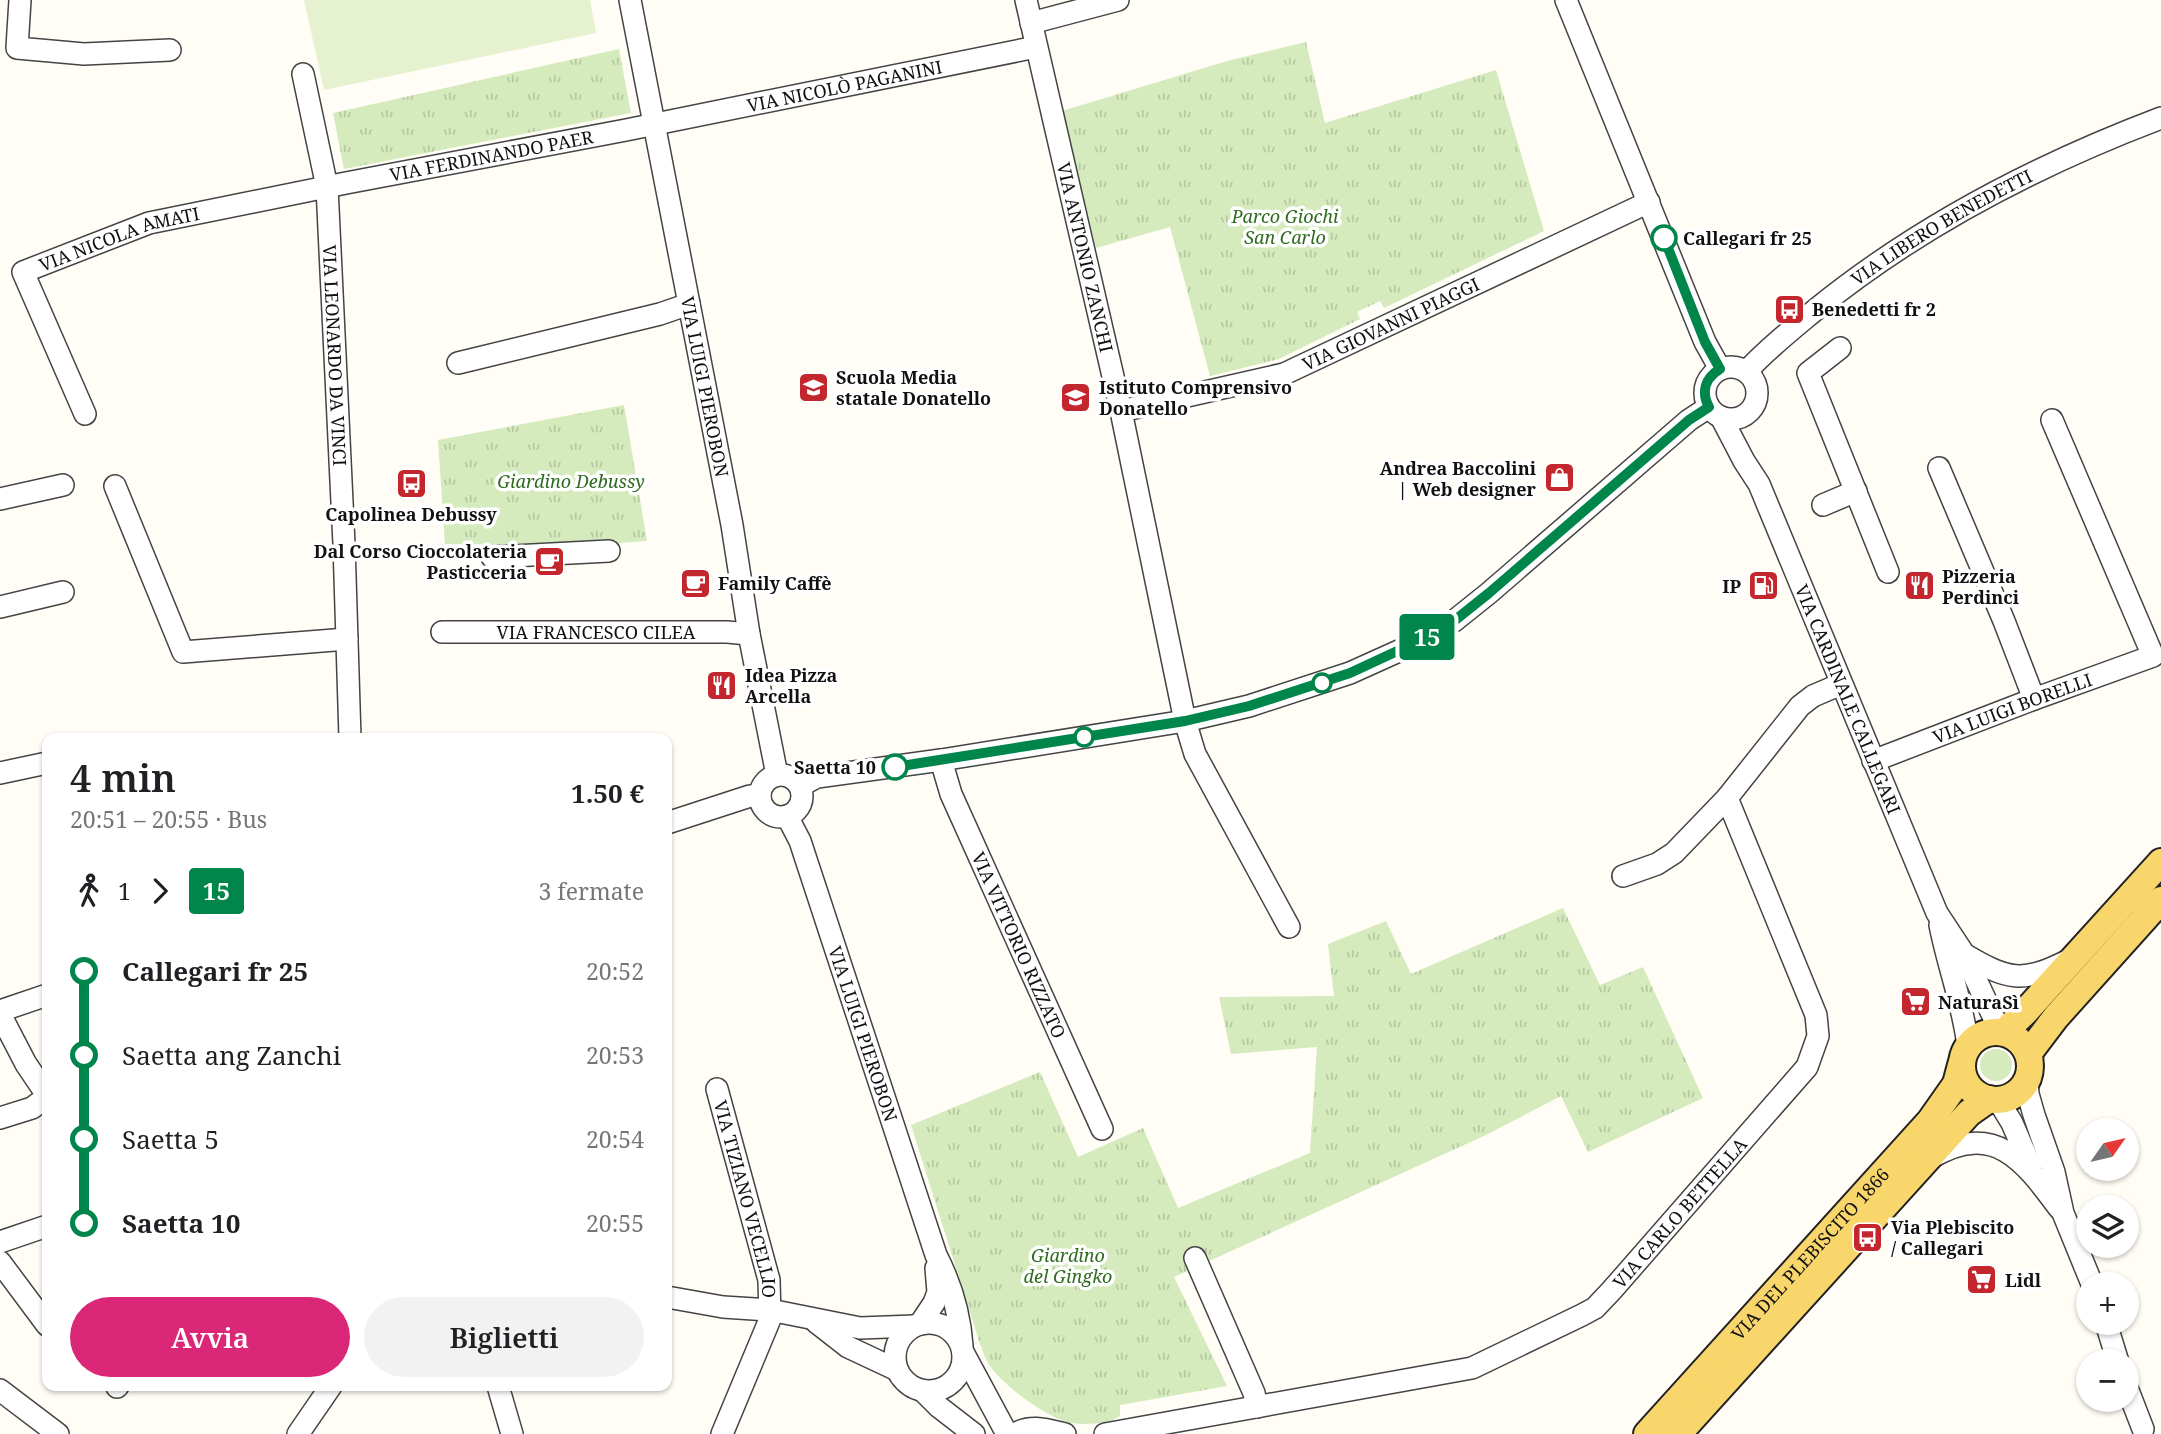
<!DOCTYPE html>
<html lang="it">
<meta charset="utf-8">
<style>
body{margin:0;font-family:"Noto Serif",serif;background:#f2f2f2;color:#202124;height:100vh;display:flex;flex-direction:column;font-size:26px;white-space:nowrap}
*{box-sizing:border-box;margin:0}
p{font-size:23px;color:#757577}
.icon{flex:none;width:38px;height:38px;fill:none;stroke:currentColor;stroke-width:2;stroke-linecap:round;stroke-linejoin:round}
.map{position:relative;flex:1;overflow:hidden}
.drawer{position:absolute;left:42px;top:733px;width:630px;height:658px;display:flex;flex-direction:column;background:#fff;border-radius:14px;box-shadow:0 2px 5px #0004}
.drawer>*{flex:none}
.badge{padding:0 14px;border-radius:5px;font-size:24px;line-height:46px}
.needle{width:46px;rotate:56deg}
.fabs{position:absolute;left:2076px;top:1118px;display:grid;gap:14px}
.fabs a{display:grid;place-items:center;width:63px;height:63px;border-radius:50%;background:#fff;box-shadow:0 2px 5px #0004;font-size:35px}
.map>.badge{position:absolute;translate:-50% -50%;box-shadow:0 0 0 4px #fff}
.legs{display:flex;align-items:center;gap:10px;height:77px;padding:0 28px;font-size:23px}
.legs p{margin-inline-start:auto}
.summary{display:flex;align-items:center;justify-content:space-between;height:119px;padding:0 28px}
h1{font-size:38px;font-weight:600;line-height:52px}
.button{display:flex;gap:14px;margin-top:auto;padding:14px 28px}
.button a{flex:1;height:80px;border-radius:42px;background:#db2777;color:#fff;font-size:28px;font-weight:600;line-height:80px;text-align:center}
.button a+a{background:#f2f2f2;color:#202124}
ul{padding:0 28px;list-style:none}
li{display:flex;align-items:center;gap:24px;height:84px;font-size:26px}
li i{display:grid;place-items:center;width:10px;height:100%;margin:0 9px;background:currentColor}
li i::after{content:'';width:18px;height:18px;margin:-9px;border:5px solid;border-radius:50%;background:#fff}
li p{margin-inline-start:auto}
li:first-child i{background:linear-gradient(#0000 50%,currentColor 0)}
li:last-child i{background:linear-gradient(currentColor 50%,#0000 0)}
.map>svg:first-child{display:block}
.grass{fill:#d5ebbd}
.park{fill:url(#park-tufts)}
.pitch{fill:#e6f2cf}
.lines{fill:none;stroke-linecap:round;stroke-linejoin:round}
.minor-casing{stroke:#444;stroke-width:24}
.major-casing{stroke:#222;stroke-width:30}
.minor{stroke:#fff;stroke-width:21}
.major{stroke:#f9d66b;stroke-width:26}
.line-1-casing{stroke:#fff;stroke-width:16}
.line-1{stroke:#00854a;stroke-width:10}
.stop-1-dot{fill:#fff;stroke:#00854a;stroke-width:3.5}
.labels{text-anchor:middle;dominant-baseline:central;stroke-width:7;stroke-linejoin:round;paint-order:stroke}
.street-label{font-size:18px;fill:#111;stroke:#fff}
.park-label{font-size:18px;font-style:italic;fill:#2f6b1f;stroke:#fff}
.stop-label{font-size:18px;font-weight:bold;fill:#111;stroke:#fff;text-anchor:start}
.poi-label{font-size:18px;font-weight:bold;fill:#111;stroke:#fff;text-anchor:start}
</style>
<div class="map">
<svg width="2161" height="1434" viewBox="0 0 2161 1434">
<defs>
<pattern id="park-tufts" width="24" height="20" patternUnits="userSpaceOnUse" patternTransform="scale(1.75)"><rect width="24" height="20" fill="#d5ebbd"/><path d="M3 7l-1-3M5 7V3M7 7l1-3M15 17l-1-3M17 17v-4M19 17l1-3" fill="none" stroke="#b6c8a1"/></pattern>
</defs>
<rect width="100%" height="100%" fill="#fffdf5"/>
<circle class="grass" cx="1996" cy="1065" r="16"/>
<g class="park">
<path d="M 1306,42 L 1325,123 L 1496,70 L 1544,231 L 1384,308 L 1380,301 L 1357,312 L 1360,319 L 1279,359 L 1210,376 L 1170,227 L 1096,248 L 1062,111 L 1227,61 Z"/>
<path d="M 619,49 L 631,113 L 344,169 L 333,113 Z"/>
<path d="M 624,405 L 647,541 L 575,546 L 445,544 L 438,440 Z"/>
<path d="M 1563,908 L 1600,985 L 1643,967 L 1703,1098 L 1588,1152 L 1561,1096 L 1486,1135 L 1174,1277 L 1227,1386 L 1120,1405 L 1120,1416 C 1109,1424 1085,1425 1071,1423 C 1047,1418 1004,1386 990,1366 C 985,1359 982,1349 979,1341 L 911,1125 L 1040,1072 L 1078,1157 L 1143,1128 L 1178,1208 L 1310,1153 L 1317,1047 L 1231,1054 L 1219,997 L 1334,996 L 1328,944 L 1386,921 L 1411,974 Z"/>
</g>
<path class="pitch" d="M 304,0 L 590,0 L 596,33 L 324,90 Z"/>
<g class="lines">
<defs>
<g id="minor">
<path d="M 20,0 L 17,48 L 84,54 L 170,50"/>
<path id="s1" d="M 630,0 L 732,525 L 749,634 L 777,775"/>
<path id="s2" d="M 1026,0 L 1121,411 L 1185,721 L 1195,754 L 1289,927"/>
<path d="M 1566,0 L 1705,342 L 1720,369"/>
<path d="M 1031,23 L 1118,0"/>
<path id="s3" d="M 303,74 L 327,187 L 344,544 L 350,738"/>
<path d="M 1840,348 L 1808,373 L 1888,572"/>
<path d="M 458,363 L 660,314 L 689,304"/>
<circle cx="1731" cy="393" r="26"/>
<path id="s4" d="M 1747,371 C 1767,349 1791,330 1814,311 C 1917,227 2037,165 2161,118"/>
<path id="s5" d="M 1121,411 L 1284,374 L 1649,202"/>
<path id="s6" d="M 85,414 L 23,272 L 149,223 L 346,183 L 626,130 L 1036,47"/>
<path id="s7" d="M 1721,417 L 1744,461 L 1759,484 L 1937,913 L 1964,954 L 2000,1031"/>
<path d="M 1939,468 L 2004,621 L 2034,699"/>
<path d="M 115,486 L 183,652 L 347,639"/>
<path d="M 0,499 L 63,485"/>
<path d="M 1823,505 L 1856,491"/>
<path d="M 492,557 L 609,551"/>
<path d="M 0,607 L 63,592"/>
<path id="s8" d="M 442,632 L 727,632 L 749,634"/>
<path id="s9" d="M 941,760 L 951,794 L 1102,1129"/>
<path id="s10" d="M 1873,761 L 2034,699 L 2153,656 L 2052,420"/>
<path d="M 0,773 L 47,763"/>
<circle cx="781" cy="796" r="21"/>
<path d="M 800,786 L 817,777 L 941,760 L 1185,721 L 1249,706 L 1350,673 L 1421,641 L 1454,621 L 1489,593 L 1689,420 L 1709,407"/>
<path id="s11" d="M 787,816 L 800,841 L 936,1255 C 951,1284 960,1314 962,1346"/>
<path d="M 667,823 L 750,796 L 760,797"/>
<path d="M 1623,876 L 1657,864 L 1674,853 L 1727,798"/>
<path d="M 1940,925 C 1948,966 1963,1004 1968,1046"/>
<path d="M 1964,954 C 2008,980 2022,984 2069,960"/>
<path d="M 0,1011 L 47,995"/>
<path d="M 0,1014 L 26,1064 L 47,1095"/>
<path d="M 2027,1078 L 2028,1094 L 2034,1115 L 2054,1172 L 2063,1213 L 2092,1284"/>
<path id="s12" d="M 717,1089 L 769,1280 L 770,1319 L 722,1434"/>
<path d="M 1998,1100 L 2012,1123 L 2031,1167"/>
<path d="M 0,1118 L 32,1108 L 47,1097"/>
<path d="M 1932,1157 C 1995,1121 2024,1161 2059,1208"/>
<path d="M 0,1242 L 47,1226"/>
<path d="M 1195,1258 L 1254,1393 L 1257,1407"/>
<path d="M 0,1262 L 47,1325"/>
<path d="M 667,1297 L 723,1307 L 770,1310 L 860,1328 L 914,1326"/>
<path d="M 816,1322 L 848,1347 L 897,1370"/>
<circle cx="929" cy="1357" r="34"/>
<path d="M 2106,1323 L 2118,1362"/>
<path d="M 920,1324 L 934,1303 L 938,1292 L 936,1268"/>
<path d="M 964,1354 L 1007,1434"/>
<path d="M 2126,1385 L 2143,1429"/>
<path d="M 498,1386 L 512,1434"/>
<path d="M 117,1387 L 118,1386"/>
<path d="M 0,1390 L 58,1434"/>
<path d="M 923,1391 L 939,1407 L 974,1434"/>
<path d="M 298,1434 L 331,1386"/>
<path d="M 1015,1434 C 1030,1424 1048,1430 1065,1434"/>
<path id="s13" d="M 1105,1434 L 1472,1368 L 1582,1315 L 1595,1308 L 1612,1290 L 1807,1067 L 1818,1036 L 1816,1015 L 1727,798 L 1800,706 L 1813,696 L 1841,684"/>
</g>
<g id="major">
<circle cx="1996" cy="1066" r="34"/>
<path d="M 2004,1032 L 2025,1012 L 2161,862"/>
<path d="M 2028,1054 L 2056,1017 L 2161,900"/>
<path id="s14" d="M 1647,1434 L 1930,1121 L 1956,1084 L 1961,1065"/>
<path d="M 1678,1434 L 1969,1113 L 1989,1099"/>
</g>
</defs>
<use href="#minor" class="minor-casing"/>
<use href="#major" class="major-casing"/>
<use href="#minor" class="minor"/>
<use href="#major" class="major"/>
</g>
<g class="lines">
<defs>
<path id="line-1" d="M 895,767 L 1185,721 L 1249,706 L 1350,673 L 1421,640 L 1454,621 L 1489,593 L 1689,420 L 1709,407 C 1701,392 1705,378 1720,369 L 1705,342 L 1664,238"/>
</defs>
<use href="#line-1" class="line-1-casing"/>
<use href="#line-1" class="line-1"/>
</g>
<defs>
<symbol id="bus-square" viewBox="-11 -11 22 22"><rect x="-9" y="-9" width="18" height="18" rx="4" fill="#c4262e" stroke="#fff"/><path d="M-5-6H5V4H4V6H2V4H-2V6H-4V4H-5ZM-3.5-4V0h7V-4ZM-3.5 1.2v1.5H-2V1.2ZM2 1.2v1.5H3.5V1.2Z" fill="#fff"/></symbol>
<symbol id="school-square" viewBox="-11 -11 22 22"><rect x="-9" y="-9" width="18" height="18" rx="4" fill="#c4262e" stroke="#fff"/><path d="M0-5L7-2L0 1L-7-2ZM-4 1L0 2.5L4 1V4Q0 6-4 4Z" fill="#fff"/></symbol>
<symbol id="shop-square" viewBox="-11 -11 22 22"><rect x="-9" y="-9" width="18" height="18" rx="4" fill="#c4262e" stroke="#fff"/><path d="M-5-2.5h2.3a2.7 3.5 0 0 1 5.4 0H5L5.5 6h-11ZM-1.5-2.5h3a1.5 2.3 0 0 0-3 0Z" fill="#fff"/></symbol>
<symbol id="cafe-square" viewBox="-11 -11 22 22"><rect x="-9" y="-9" width="18" height="18" rx="4" fill="#c4262e" stroke="#fff"/><path d="M-5.5-4.5H6V0H3Q3 3.5 0 3.5H-2.5Q-5.5 3.5-5.5 0ZM3-3.2v2h1.7v-2ZM-6 4.5H4V6H-6Z" fill="#fff"/></symbol>
<symbol id="fuel-square" viewBox="-11 -11 22 22"><rect x="-9" y="-9" width="18" height="18" rx="4" fill="#c4262e" stroke="#fff"/><path d="M-5.5-6h7V0h2V4h1.3V-2.5L3-4.5l.8-.8L6-3V5H2.5V1h-1V6h-7ZM-4.2-4.7v3.2H.2V-4.7Z" fill="#fff"/></symbol>
<symbol id="restaurant-square" viewBox="-11 -11 22 22"><rect x="-9" y="-9" width="18" height="18" rx="4" fill="#c4262e" stroke="#fff"/><path d="M-5-6h1v4h1v-4h1v4h1v-4h1v5L-1.5 .5V6h-2V.5L-5-1ZM5-6V6H3V1.5H1.5Q1.5-4 5-6Z" fill="#fff"/></symbol>
<symbol id="supermarket-square" viewBox="-11 -11 22 22"><rect x="-9" y="-9" width="18" height="18" rx="4" fill="#c4262e" stroke="#fff"/><path d="M-6-5.5h2.5l.6 2H6L4.5 2H-2.5L-4.4-4H-6ZM-1.5 3.2a1.3 1.3 0 1 0 .1 0ZM3 3.2a1.3 1.3 0 1 0 .1 0Z" fill="#fff"/></symbol>
</defs>
<g fill-rule="evenodd">
<use href="#bus-square" x="1772" y="292" width="35" height="35"/>
<use href="#school-square" x="796" y="370" width="35" height="35"/>
<use href="#school-square" x="1058" y="380" width="35" height="35"/>
<use href="#shop-square" x="1542" y="460" width="35" height="35"/>
<use href="#bus-square" x="394" y="466" width="35" height="35"/>
<use href="#cafe-square" x="532" y="544" width="35" height="35"/>
<use href="#cafe-square" x="678" y="566" width="35" height="35"/>
<use href="#fuel-square" x="1746" y="568" width="35" height="35"/>
<use href="#restaurant-square" x="1902" y="568" width="35" height="35"/>
<use href="#restaurant-square" x="704" y="668" width="35" height="35"/>
<use href="#supermarket-square" x="1898" y="984" width="35" height="35"/>
<use href="#bus-square" x="1850" y="1220" width="35" height="35"/>
<use href="#supermarket-square" x="1964" y="1262" width="35" height="35"/>
</g>
<g class="stop-1-dot">
<circle cx="1664" cy="238" r="12"/>
<circle cx="1322" cy="683" r="9"/>
<circle cx="1084" cy="737" r="9"/>
<circle cx="895" cy="767" r="12"/>
</g>
<g class="labels">
<g class="street-label">
<text stroke="none"><textPath href="#s6" startOffset="999">VIA NICOLÒ PAGANINI</textPath></text>
<text stroke="none"><textPath href="#s6" startOffset="639">VIA FERDINANDO PAER</textPath></text>
<text stroke="none"><textPath href="#s4" startOffset="243">VIA LIBERO BENEDETTI</textPath></text>
<text stroke="none"><textPath href="#s6" startOffset="257">VIA NICOLA AMATI</textPath></text>
<text stroke="none"><textPath href="#s2" startOffset="264">VIA ANTONIO ZANCHI</textPath></text>
<text stroke="none"><textPath href="#s5" startOffset="285">VIA GIOVANNI PIAGGI</textPath></text>
<text stroke="none"><textPath href="#s3" startOffset="284">VIA LEONARDO DA VINCI</textPath></text>
<text stroke="none"><textPath href="#s1" startOffset="394">VIA LUIGI PIEROBON</textPath></text>
<text stroke="none"><textPath href="#s8" startOffset="154">VIA FRANCESCO CILEA</textPath></text>
<text stroke="none"><textPath href="#s7" startOffset="310">VIA CARDINALE CALLEGARI</textPath></text>
<text stroke="none"><textPath href="#s10" startOffset="149">VIA LUIGI BORELLI</textPath></text>
<text stroke="none"><textPath href="#s9" startOffset="201">VIA VITTORIO RIZZATO</textPath></text>
<text stroke="none"><textPath href="#s11" startOffset="231">VIA LUIGI PIEROBON</textPath></text>
<text stroke="none"><textPath href="#s12" startOffset="114">VIA TIZIANO VECELLIO</textPath></text>
<text stroke="none"><textPath href="#s13" startOffset="637">VIA CARLO BETTELLA</textPath></text>
<text stroke="none"><textPath href="#s14" startOffset="243">VIA DEL PLEBISCITO 1866</textPath></text>
</g>
<g class="park-label">
<text x="1285" y="216">Parco Giochi<tspan x="1285" dy="21">San Carlo</tspan></text>
<text x="571" y="481">Giardino Debussy</text>
<text x="1068" y="1255">Giardino<tspan x="1068" dy="21">del Gingko</tspan></text>
</g>
<g class="stop-label">
<text x="1683" y="238">Callegari fr 25</text>
<text x="876" y="767" text-anchor="end">Saetta 10</text>
</g>
<g class="poi-label">
<text x="1812" y="309">Benedetti fr 2</text>
<text x="836" y="377">Scuola Media<tspan x="836" dy="21">statale Donatello</tspan></text>
<text x="1099" y="387">Istituto Comprensivo<tspan x="1099" dy="21">Donatello</tspan></text>
<text x="1536" y="468" text-anchor="end">Andrea Baccolini<tspan x="1536" dy="21">| Web designer</tspan></text>
<text x="411" y="514" text-anchor="middle">Capolinea Debussy</text>
<text x="527" y="551" text-anchor="end">Dal Corso Cioccolateria<tspan x="527" dy="21">Pasticceria</tspan></text>
<text x="1942" y="576">Pizzeria<tspan x="1942" dy="21">Perdinci</tspan></text>
<text x="718" y="583">Family Caffè</text>
<text x="1741" y="586" text-anchor="end">IP</text>
<text x="745" y="675">Idea Pizza<tspan x="745" dy="21">Arcella</tspan></text>
<text x="1938" y="1002">NaturaSì</text>
<text x="1891" y="1227">Via Plebiscito<tspan x="1891" dy="21">/ Callegari</tspan></text>
<text x="2005" y="1280">Lidl</text>
</g>
</g>
</svg>
<div class="fabs">
<a><svg class="needle" viewBox="-14 -14 28 28"><path d="M0-13l5 13h-10z" fill="#e53935"/><path d="M0 13l5-13h-10z" fill="#757577"/></svg></a>
<a><svg class="icon" aria-label="layers" viewBox="0 0 24 24"><path d="M12 4l9 5-9 5-9-5zM3 14l9 5 9-5"/></svg></a>
<a>+</a>
<a>−</a>
</div>
<b class="badge" style="left:1427px;top:637px;background:#00854a;color:#fff">15</b>
<section class="drawer">
<div class="summary"><div><h1>4 min</h1><p>20:51 – 20:55 · Bus</p></div><b>1.50 €</b></div>
<div class="legs"><svg class="icon" aria-label="walk" viewBox="0 0 24 24"><circle cx="13" cy="4" r="2"/><path d="M13 8l-2 6 4 7M11 14l-3 7M7 12l3-4h3l4 4"/></svg>1<svg class="icon" aria-label="forward" viewBox="0 0 24 24"><path d="M9 5l7 7-7 7"/></svg><b class="badge" style="background:#00854a;color:#fff">15</b><p>3 fermate</p></div>
<ul>
<li><i style="color:#00854a"></i><b>Callegari fr 25</b><p>20:52</p></li>
<li><i style="color:#00854a"></i><span>Saetta ang Zanchi</span><p>20:53</p></li>
<li><i style="color:#00854a"></i><span>Saetta 5</span><p>20:54</p></li>
<li><i style="color:#00854a"></i><b>Saetta 10</b><p>20:55</p></li>
</ul>
<div class="button"><a>Avvia</a><a>Biglietti</a></div>
</section>
</div>
